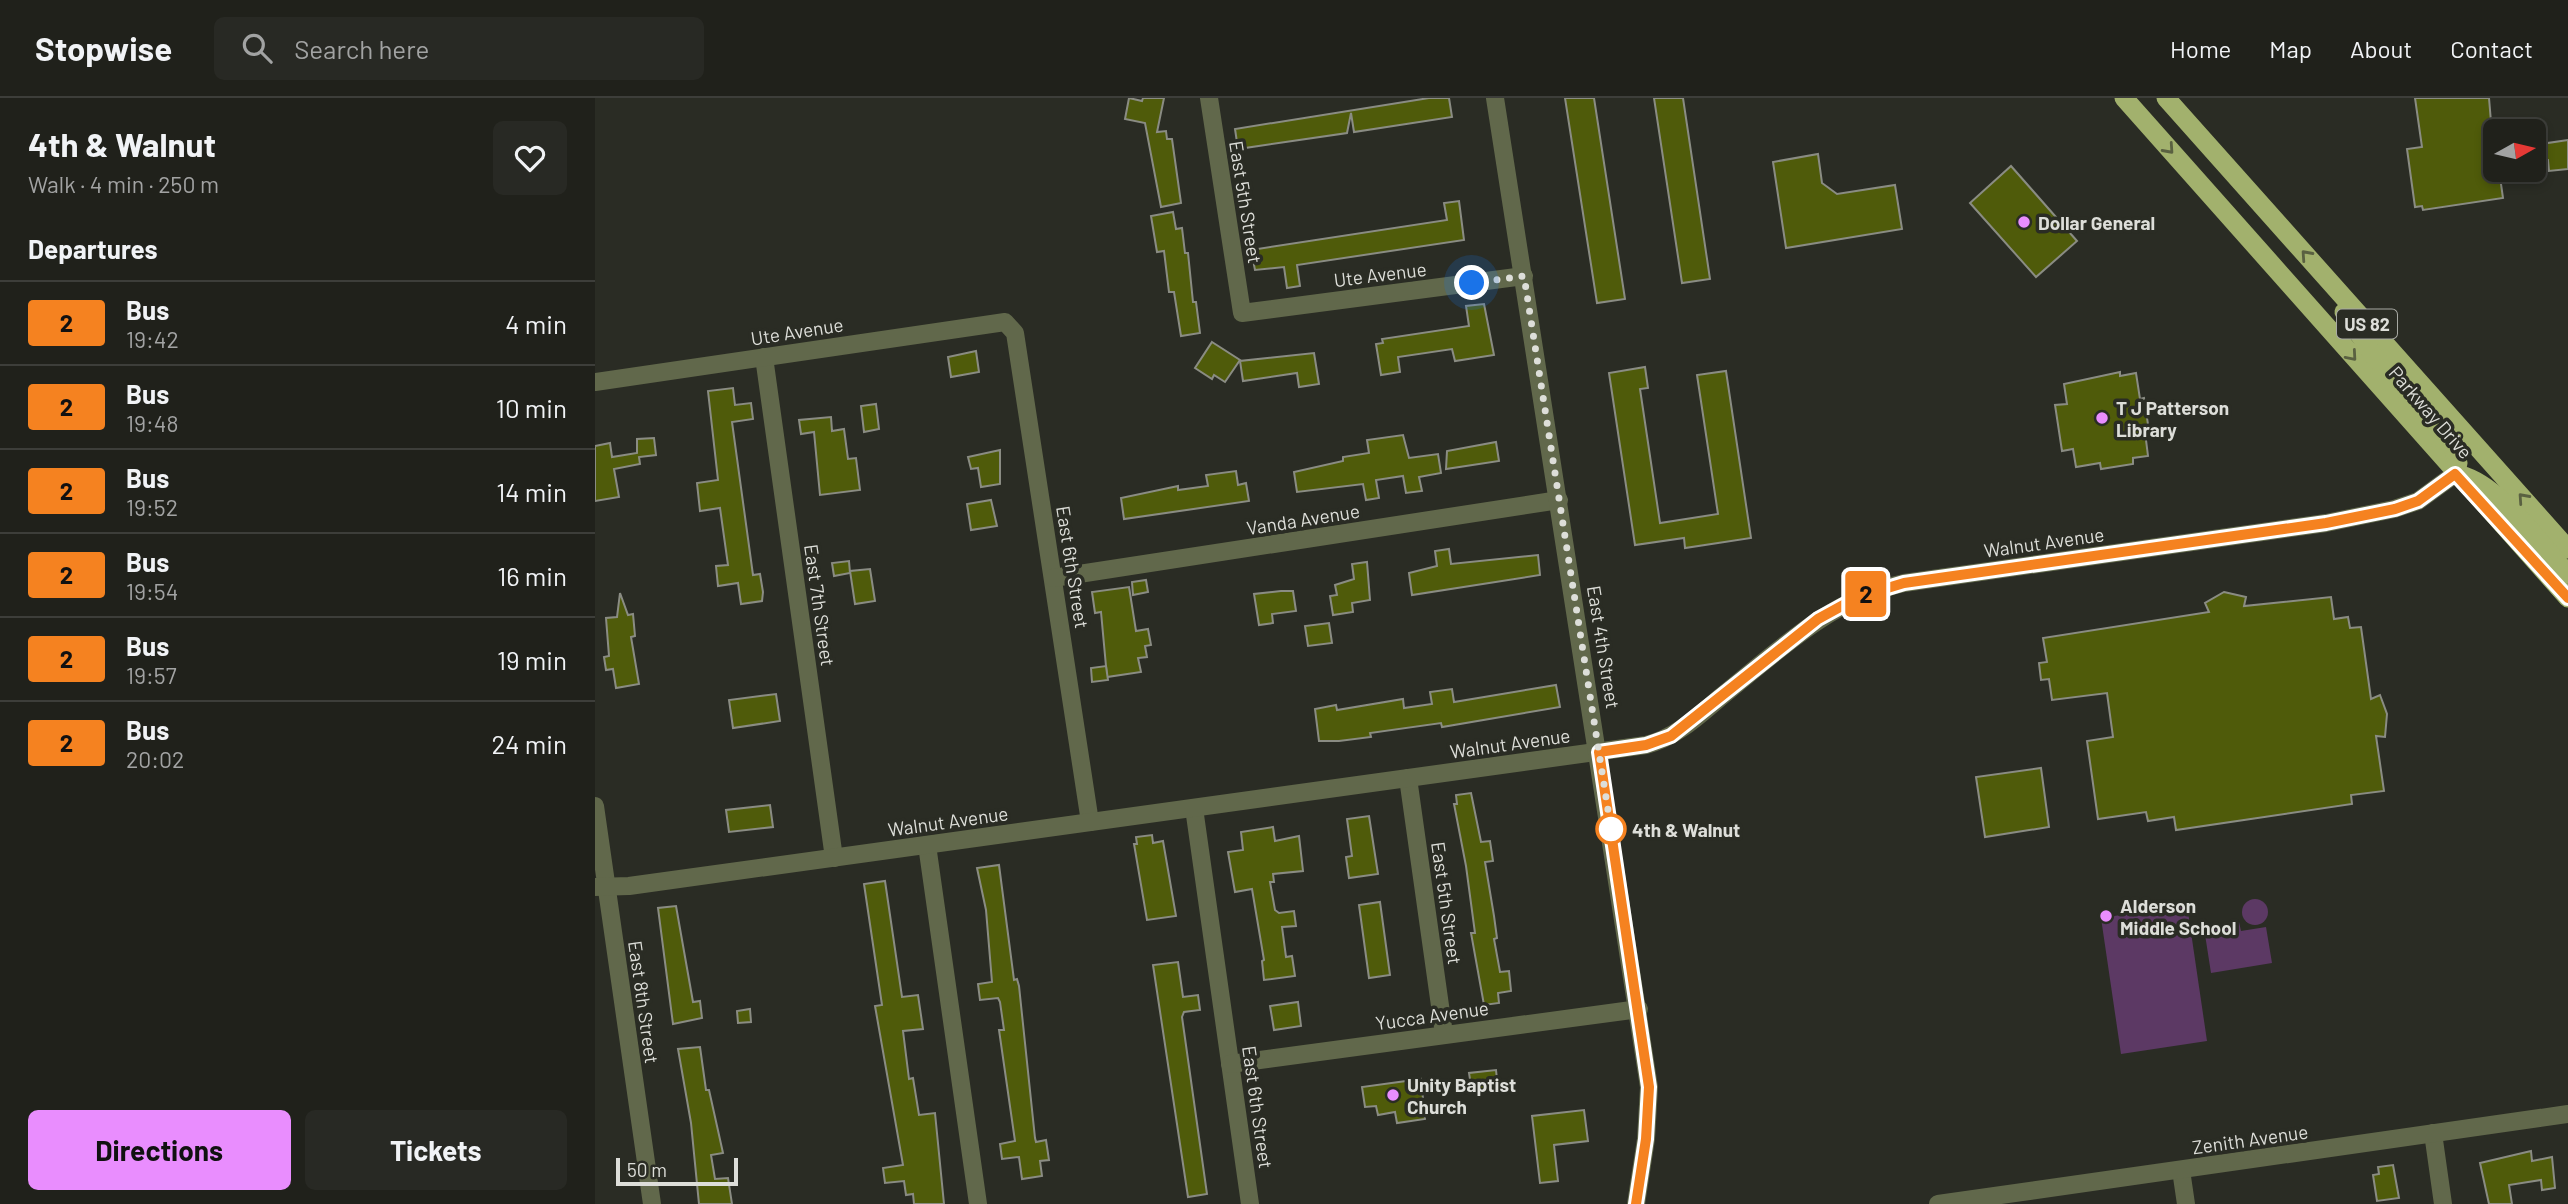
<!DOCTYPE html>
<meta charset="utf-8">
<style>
body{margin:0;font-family:Barlow,sans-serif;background:#282924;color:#f1f3f6;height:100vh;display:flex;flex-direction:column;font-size:26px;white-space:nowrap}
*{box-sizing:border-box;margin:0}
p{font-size:23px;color:#a2a3a3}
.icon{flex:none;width:38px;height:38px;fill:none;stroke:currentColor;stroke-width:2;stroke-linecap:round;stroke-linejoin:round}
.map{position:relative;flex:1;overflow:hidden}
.sheet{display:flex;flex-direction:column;background:#20211b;width:595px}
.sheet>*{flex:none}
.badge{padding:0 14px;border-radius:5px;font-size:24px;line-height:46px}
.needle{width:46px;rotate:82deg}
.fabs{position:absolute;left:1888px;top:21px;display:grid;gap:14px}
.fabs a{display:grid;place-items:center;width:63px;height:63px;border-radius:10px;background:#20211b;box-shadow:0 4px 10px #0003,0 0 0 2px #3d3e3a;font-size:35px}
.scale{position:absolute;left:21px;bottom:18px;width:122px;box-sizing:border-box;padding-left:7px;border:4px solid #ddded9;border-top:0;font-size:19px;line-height:24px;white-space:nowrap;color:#ddded9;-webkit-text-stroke:5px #2a2c24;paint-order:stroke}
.you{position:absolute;width:35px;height:35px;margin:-18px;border:5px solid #fff;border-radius:50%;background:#1a73e8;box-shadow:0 0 0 10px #1a73e833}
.map>.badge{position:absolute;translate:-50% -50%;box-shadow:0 0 0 4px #fff}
h2{padding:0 28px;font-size:26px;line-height:63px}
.round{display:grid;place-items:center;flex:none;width:74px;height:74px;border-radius:10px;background:#282924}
.summary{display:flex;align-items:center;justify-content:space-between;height:119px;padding:0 28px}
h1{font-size:33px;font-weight:700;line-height:52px}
.cta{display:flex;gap:14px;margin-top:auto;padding:14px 28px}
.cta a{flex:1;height:80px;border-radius:10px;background:#e98dfe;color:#111;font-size:28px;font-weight:700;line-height:80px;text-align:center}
.cta a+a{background:#282924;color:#f1f3f6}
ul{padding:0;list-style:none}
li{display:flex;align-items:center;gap:21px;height:84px;padding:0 28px;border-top:2px solid #3d3e3a}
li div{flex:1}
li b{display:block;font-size:26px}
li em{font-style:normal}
li .badge{min-width:77px;font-weight:700;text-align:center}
header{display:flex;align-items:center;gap:42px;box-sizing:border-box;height:98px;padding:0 35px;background:#20211b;border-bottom:2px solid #3d3e3a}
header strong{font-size:33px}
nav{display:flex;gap:38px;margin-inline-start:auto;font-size:24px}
.search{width:490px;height:63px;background:#282924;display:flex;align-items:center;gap:18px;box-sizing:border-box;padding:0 24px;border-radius:10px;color:#a2a3a3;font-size:26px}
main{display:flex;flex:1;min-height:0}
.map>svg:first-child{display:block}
.green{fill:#5c3964}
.building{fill:#4f5b0a;stroke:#8a8c83;stroke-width:2}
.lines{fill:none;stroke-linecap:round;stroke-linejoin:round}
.minor{stroke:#61684b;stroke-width:18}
.tertiary{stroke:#61684b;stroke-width:18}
.trunk{stroke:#a2b16d;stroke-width:19}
.oneway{stroke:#5a6141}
.line-casing{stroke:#fff;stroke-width:16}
.line{stroke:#f58220;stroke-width:10}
.walk{stroke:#ddded9;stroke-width:7;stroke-dasharray:0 12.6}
.poi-dot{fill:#e98dfe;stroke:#2a2c24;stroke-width:2.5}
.stop-dot{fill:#fff;stroke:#f58220;stroke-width:3.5}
.labels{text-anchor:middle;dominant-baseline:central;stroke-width:7;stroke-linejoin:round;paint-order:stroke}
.shield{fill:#2a2c24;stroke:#a7a9a3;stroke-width:2}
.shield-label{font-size:18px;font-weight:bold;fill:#ddded9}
.street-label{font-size:19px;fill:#ddded9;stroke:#2a2c24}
.poi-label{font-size:19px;font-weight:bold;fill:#ddded9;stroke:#2a2c24;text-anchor:start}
.stop-label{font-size:19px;font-weight:bold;fill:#ddded9;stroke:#2a2c24;text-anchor:start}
</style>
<header>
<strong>Stopwise</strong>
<div class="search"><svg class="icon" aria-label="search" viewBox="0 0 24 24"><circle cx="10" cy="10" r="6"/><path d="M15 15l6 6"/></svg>Search here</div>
<nav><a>Home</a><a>Map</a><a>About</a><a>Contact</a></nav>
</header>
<main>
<section class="sheet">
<div class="summary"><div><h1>4th &amp; Walnut</h1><p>Walk · 4 min · 250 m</p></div><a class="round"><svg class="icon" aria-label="heart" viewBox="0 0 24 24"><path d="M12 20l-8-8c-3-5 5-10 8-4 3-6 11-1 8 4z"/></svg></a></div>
<h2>Departures</h2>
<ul>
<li><span class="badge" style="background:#f58220;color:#111">2</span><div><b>Bus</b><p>19:42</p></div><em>4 min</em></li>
<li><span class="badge" style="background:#f58220;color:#111">2</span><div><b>Bus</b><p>19:48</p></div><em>10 min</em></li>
<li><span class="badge" style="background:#f58220;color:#111">2</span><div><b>Bus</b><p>19:52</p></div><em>14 min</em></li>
<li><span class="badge" style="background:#f58220;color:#111">2</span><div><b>Bus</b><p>19:54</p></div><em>16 min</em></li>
<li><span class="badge" style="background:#f58220;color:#111">2</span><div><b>Bus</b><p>19:57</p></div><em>19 min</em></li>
<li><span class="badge" style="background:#f58220;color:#111">2</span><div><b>Bus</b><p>20:02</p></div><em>24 min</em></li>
</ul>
<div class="cta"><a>Directions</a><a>Tickets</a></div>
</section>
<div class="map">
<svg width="1973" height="1106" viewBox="0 0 1973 1106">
<rect width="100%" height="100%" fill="#2a2c24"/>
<g class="green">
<circle cx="1660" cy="814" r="13"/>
<path d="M 1592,807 L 1612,943 L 1526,956 L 1506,820 Z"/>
<path d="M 1644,824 L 1646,833 L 1671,829 L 1677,865 L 1616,875 L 1609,830 Z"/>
</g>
<g class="building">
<path d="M 534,0 L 547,3 L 548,0 L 569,0 L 562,34 L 571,33 L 572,41 L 577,41 L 586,105 L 566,109 L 550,25 L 530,21 Z"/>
<path d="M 834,0 L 854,0 L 857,19 L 759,34 L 756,15 L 752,35 L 643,51 L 640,31 Z"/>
<path d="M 970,0 L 999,0 L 1030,201 L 1002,205 Z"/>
<path d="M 1059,0 L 1088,0 L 1115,181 L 1087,185 Z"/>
<path d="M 1820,0 L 1894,0 L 1900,72 L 1904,72 L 1908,100 L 1828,112 L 1827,108 L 1820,109 L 1812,51 L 1827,49 Z"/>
<path d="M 1973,42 L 1973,71 L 1954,73 L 1953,62 L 1945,63 L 1945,58 L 1939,59 L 1939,47 Z"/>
<path d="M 1223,56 L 1227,85 L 1242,96 L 1300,87 L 1307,131 L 1191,150 L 1178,64 Z"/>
<path d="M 1416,68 L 1482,143 L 1441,179 L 1375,105 Z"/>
<path d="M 864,103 L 869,142 L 702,167 L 705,188 L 692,190 L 689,169 L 660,172 L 656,152 L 852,122 L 849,105 Z"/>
<path d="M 578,114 L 581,131 L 587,130 L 590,155 L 593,155 L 598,204 L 601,204 L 605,235 L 586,238 L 579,194 L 574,194 L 569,153 L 562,154 L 556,118 Z"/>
<path d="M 889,206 L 899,257 L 860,263 L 857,251 L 803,259 L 805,274 L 786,277 L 781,246 L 788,245 L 787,241 L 874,228 L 871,208 Z"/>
<path d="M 617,244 L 645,262 L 630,284 L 619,277 L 617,281 L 600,270 Z"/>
<path d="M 381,253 L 384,274 L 356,279 L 353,259 Z"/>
<path d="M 719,255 L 724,286 L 704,289 L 702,275 L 648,283 L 645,263 Z"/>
<path d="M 1050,269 L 1053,290 L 1045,291 L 1065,425 L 1123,416 L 1102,277 L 1131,273 L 1156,440 L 1090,450 L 1089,440 L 1040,447 L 1014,275 Z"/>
<path d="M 1525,274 L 1525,278 L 1541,275 L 1545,301 L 1549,300 L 1554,333 L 1550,334 L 1553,358 L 1538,360 L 1538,366 L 1506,371 L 1505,365 L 1481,369 L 1478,351 L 1467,353 L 1460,307 L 1472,306 L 1469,286 Z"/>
<path d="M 138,290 L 140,307 L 156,305 L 158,321 L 137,324 L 158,477 L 165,476 L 168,494 L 167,503 L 146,506 L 143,485 L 123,488 L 121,468 L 133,467 L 125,410 L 105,413 L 102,385 L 123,382 L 113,293 Z"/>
<path d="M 281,306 L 284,331 L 269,334 L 266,308 Z"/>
<path d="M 236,319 L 237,333 L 249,331 L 253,361 L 261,360 L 265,392 L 225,397 L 219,334 L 206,336 L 204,322 Z"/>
<path d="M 808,337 L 814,360 L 843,356 L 846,375 L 824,379 L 827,393 L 811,395 L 808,378 L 781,382 L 784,400 L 771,402 L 768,386 L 702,394 L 699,374 L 748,363 L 748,359 L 774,355 L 772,342 Z"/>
<path d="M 59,340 L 61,357 L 44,359 L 45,366 L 19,371 L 24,399 L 0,403 L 0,348 L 15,345 L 17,359 L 42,355 L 42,341 Z"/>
<path d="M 901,344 L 904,363 L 851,371 L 852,353 Z"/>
<path d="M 405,352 L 405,386 L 386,389 L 383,370 L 376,371 L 373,359 Z"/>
<path d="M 641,373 L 643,387 L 651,385 L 654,403 L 529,421 L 526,400 L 583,388 L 583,392 L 613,388 L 611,377 Z"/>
<path d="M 396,402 L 402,428 L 376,432 L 372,406 Z"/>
<path d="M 854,451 L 856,466 L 943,457 L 945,477 L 817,497 L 814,475 L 842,468 L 840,453 Z"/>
<path d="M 254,463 L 255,475 L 239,478 L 237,465 Z"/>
<path d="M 772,464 L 775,502 L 757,505 L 758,514 L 738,517 L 735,498 L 742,497 L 740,487 L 759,481 L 757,466 Z"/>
<path d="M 275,471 L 280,503 L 260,506 L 255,473 Z"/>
<path d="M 551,482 L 553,494 L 538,497 L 537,484 Z"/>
<path d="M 534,489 L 541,533 L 553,531 L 556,547 L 550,548 L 552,559 L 543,560 L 546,574 L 512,579 L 506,514 L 500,515 L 497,494 Z"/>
<path d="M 686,493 L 698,493 L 701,513 L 677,516 L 678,525 L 664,527 L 659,496 Z"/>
<path d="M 1629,494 L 1651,499 L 1649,508 L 1736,499 L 1739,521 L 1753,519 L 1755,530 L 1766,529 L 1776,601 L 1785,597 L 1792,616 L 1790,639 L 1781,638 L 1789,693 L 1756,697 L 1757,706 L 1581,732 L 1579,719 L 1553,723 L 1551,714 L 1503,721 L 1492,643 L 1518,639 L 1512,595 L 1457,602 L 1454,581 L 1446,582 L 1444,565 L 1452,564 L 1448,540 L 1614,514 L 1610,505 Z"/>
<path d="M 25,495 L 33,517 L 38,516 L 40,538 L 36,539 L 44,586 L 21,590 L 18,571 L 11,572 L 9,559 L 14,558 L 11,520 L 22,519 Z"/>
<path d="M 734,525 L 737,545 L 713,548 L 710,528 Z"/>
<path d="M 511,568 L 513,582 L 497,584 L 496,570 Z"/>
<path d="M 961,587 L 965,609 L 847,629 L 846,625 L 775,635 L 776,639 L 744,643 L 724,643 L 720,611 L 741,607 L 742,612 L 808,601 L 809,610 L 837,606 L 835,594 L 857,591 L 859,604 Z"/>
<path d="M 181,596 L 185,623 L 138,630 L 134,602 Z"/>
<path d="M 1446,670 L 1454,729 L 1390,739 L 1381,679 Z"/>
<path d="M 876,695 L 886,744 L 895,743 L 898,763 L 890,764 L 899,818 L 902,840 L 899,841 L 905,874 L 914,873 L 916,893 L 903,895 L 904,905 L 889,907 L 876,835 L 880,835 L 871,768 L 859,706 L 862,706 L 861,697 Z"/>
<path d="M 175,707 L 178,729 L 134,734 L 131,712 Z"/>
<path d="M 774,718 L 783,776 L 754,780 L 751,759 L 757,758 L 752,721 Z"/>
<path d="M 678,729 L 680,743 L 704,738 L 708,773 L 678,776 L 679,784 L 675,784 L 680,812 L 684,815 L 699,813 L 701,828 L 687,829 L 691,859 L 697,858 L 700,878 L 669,882 L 667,863 L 669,862 L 657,791 L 640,794 L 633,754 L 648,752 L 646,734 Z"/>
<path d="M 557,737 L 558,745 L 568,743 L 581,818 L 552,822 L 539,746 L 542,746 L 541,739 Z"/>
<path d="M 404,767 L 419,882 L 422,881 L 424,888 L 440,1040 L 441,1044 L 451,1042 L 454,1062 L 445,1063 L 447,1078 L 427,1081 L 424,1059 L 407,1061 L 405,1046 L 420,1043 L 404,932 L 409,932 L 405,904 L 403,900 L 385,902 L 383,886 L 397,884 L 391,812 L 382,770 Z"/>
<path d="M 290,783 L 307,899 L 323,897 L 328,931 L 308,933 L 314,981 L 318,980 L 324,1017 L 340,1015 L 349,1106 L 319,1106 L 318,1096 L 311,1097 L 309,1083 L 290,1085 L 288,1070 L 308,1067 L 280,908 L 287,907 L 269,786 Z"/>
<path d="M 785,804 L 795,877 L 774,880 L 764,807 Z"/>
<path d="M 81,808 L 98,904 L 105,903 L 107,920 L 78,926 L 63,810 Z"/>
<path d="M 583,864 L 588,899 L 603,897 L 605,912 L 589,914 L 587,919 L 612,1096 L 593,1099 L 558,867 Z"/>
<path d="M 703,904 L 706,928 L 679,932 L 675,908 Z"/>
<path d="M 155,911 L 156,924 L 143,925 L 142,913 Z"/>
<path d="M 105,949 L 111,992 L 114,992 L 128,1055 L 116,1057 L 120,1081 L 133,1080 L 137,1106 L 104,1106 L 96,1025 L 83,951 Z"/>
<path d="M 901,972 L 903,991 L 877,994 L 874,975 Z"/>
<path d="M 826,981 L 830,1021 L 802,1025 L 800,1014 L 783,1017 L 781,1008 L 770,1009 L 767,989 Z"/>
<path d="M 989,1012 L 993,1043 L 959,1047 L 963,1083 L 945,1085 L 937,1018 Z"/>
<path d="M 1936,1053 L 1937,1063 L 1957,1059 L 1960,1090 L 1947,1092 L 1946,1082 L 1914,1087 L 1917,1106 L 1894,1106 L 1885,1065 Z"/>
<path d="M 1798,1067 L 1804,1100 L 1782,1103 L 1778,1077 L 1784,1076 L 1783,1069 Z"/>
</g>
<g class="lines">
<g class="minor">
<path d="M 614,0 L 647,215 L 929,178"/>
<path d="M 169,259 L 239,760"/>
<path d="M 0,284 L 410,224 L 420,235 L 495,724"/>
<path d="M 458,480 L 964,402"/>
<path d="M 813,680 L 849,936"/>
<path d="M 0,708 L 57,1106"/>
<path d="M 599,710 L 655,1106"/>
<path d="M 332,747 L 383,1106"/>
<path d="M 0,789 L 34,788 L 1051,647 C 1082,639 1103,618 1127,598 C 1184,552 1236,501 1309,485 L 1731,425 L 1799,411 L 1823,403 L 1860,376"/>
<path d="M 635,966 L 1044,911"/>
<path d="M 1838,1035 L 1848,1106"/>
<path d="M 1586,1072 L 1591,1106"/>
</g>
<g class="tertiary">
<path d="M 900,0 L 1054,989 L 1051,1041 L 1041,1106"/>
<path d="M 1343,1106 L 1973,1016"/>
</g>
<g class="trunk">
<path d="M 1529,0 L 1973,500"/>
<path d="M 1571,0 L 1973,451"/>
<path d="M 1749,214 L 1779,258 L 1856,344 L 1863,365 L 1860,376"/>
<path d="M 1865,377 C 1904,386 1945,446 1973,476"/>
</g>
</g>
<defs><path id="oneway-chevron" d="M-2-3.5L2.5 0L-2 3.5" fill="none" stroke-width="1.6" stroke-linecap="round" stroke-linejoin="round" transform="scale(1.75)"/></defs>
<g class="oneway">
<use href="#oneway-chevron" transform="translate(1574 51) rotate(48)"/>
<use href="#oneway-chevron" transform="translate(1711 157) rotate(-132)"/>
<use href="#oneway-chevron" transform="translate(1757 258) rotate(49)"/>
<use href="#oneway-chevron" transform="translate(1928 400) rotate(-132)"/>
</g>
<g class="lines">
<defs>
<path id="line" d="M 1041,1106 L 1051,1041 L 1054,989 L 1004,654 L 1051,647 L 1076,638 L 1223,521 L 1263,499 L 1309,485 L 1731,425 L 1800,411 L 1823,403 L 1860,376 L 1973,500"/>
</defs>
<use href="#line" class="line-casing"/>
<use href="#line" class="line"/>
<path class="walk" d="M 877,185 L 929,178 L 1016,731"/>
</g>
<g class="poi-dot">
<circle cx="1429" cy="124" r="7"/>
<circle cx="1507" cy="320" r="7"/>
<circle cx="1511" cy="818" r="7"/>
<circle cx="798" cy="997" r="7"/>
</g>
<circle class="stop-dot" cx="1016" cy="731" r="14"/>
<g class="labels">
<rect class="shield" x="1742" y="211.5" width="60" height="29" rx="5"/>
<g class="shield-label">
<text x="1772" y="226">US 82</text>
</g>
<g class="street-label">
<text transform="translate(651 104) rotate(81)">East 5th Street</text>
<text transform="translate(785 176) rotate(-7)">Ute Avenue</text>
<text transform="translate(202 233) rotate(-9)">Ute Avenue</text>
<text transform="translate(1836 314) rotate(49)">Parkway Drive</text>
<text transform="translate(708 421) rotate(-9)">Vanda Avenue</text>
<text transform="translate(1449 444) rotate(-8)">Walnut Avenue</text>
<text transform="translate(478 469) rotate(81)">East 6th Street</text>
<text transform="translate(225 507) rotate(82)">East 7th Street</text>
<text transform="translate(1009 549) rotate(81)">East 4th Street</text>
<text transform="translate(915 645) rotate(-8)">Walnut Avenue</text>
<text transform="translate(353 723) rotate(-8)">Walnut Avenue</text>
<text transform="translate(852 805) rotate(82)">East 5th Street</text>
<text transform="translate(49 904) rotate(82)">East 8th Street</text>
<text transform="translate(837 917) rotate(-8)">Yucca Avenue</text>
<text transform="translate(663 1009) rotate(82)">East 6th Street</text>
<text transform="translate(1655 1041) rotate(-8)">Zenith Avenue</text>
</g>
<g class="poi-label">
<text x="1443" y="124">Dollar General</text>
<text x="1521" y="309">T J Patterson<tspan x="1521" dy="22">Library</tspan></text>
<text x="1525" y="807">Alderson<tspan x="1525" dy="22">Middle School</tspan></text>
<text x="812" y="986">Unity Baptist<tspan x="812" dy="22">Church</tspan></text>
</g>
<g class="stop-label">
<text x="1037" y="731">4th &amp; Walnut</text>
</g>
</g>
</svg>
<div class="fabs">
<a><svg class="needle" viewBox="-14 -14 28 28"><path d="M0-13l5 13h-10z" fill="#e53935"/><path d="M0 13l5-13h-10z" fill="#a2a3a3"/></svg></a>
</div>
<div class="scale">50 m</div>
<div class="you" style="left:877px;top:185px"></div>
<b class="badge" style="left:1271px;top:496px;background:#f58220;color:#111">2</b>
</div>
</main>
